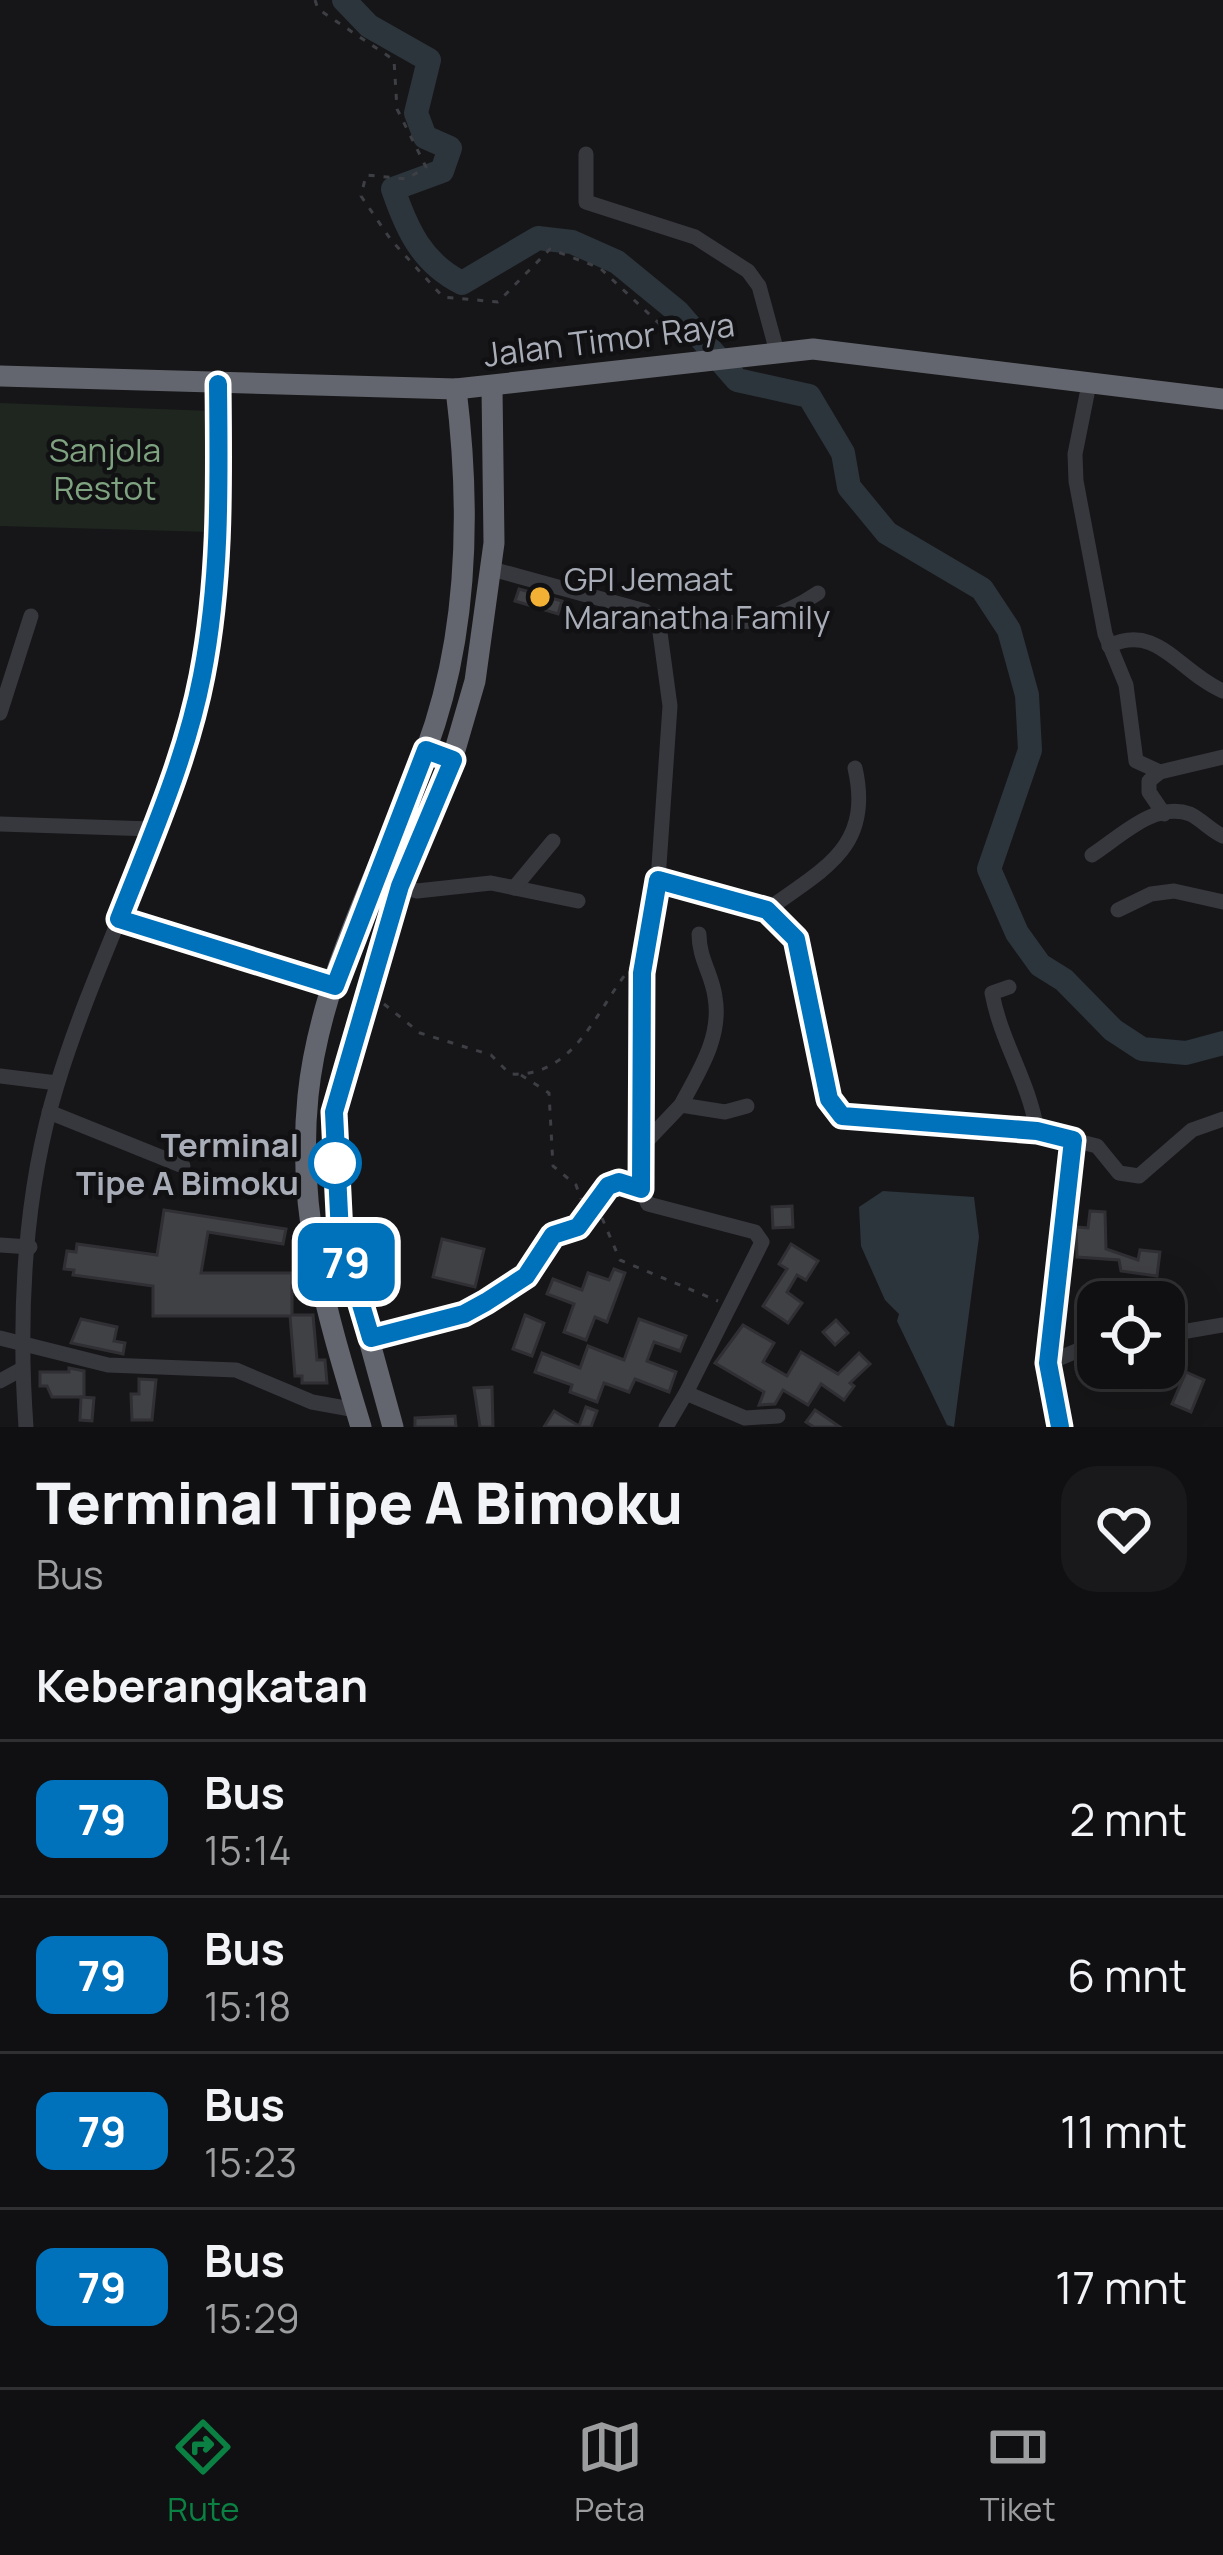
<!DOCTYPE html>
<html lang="id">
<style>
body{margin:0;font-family:Manrope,sans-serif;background:#19191b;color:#f1f3f6;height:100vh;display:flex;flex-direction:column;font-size:45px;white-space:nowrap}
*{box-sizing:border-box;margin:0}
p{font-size:39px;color:#9c9d9f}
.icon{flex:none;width:66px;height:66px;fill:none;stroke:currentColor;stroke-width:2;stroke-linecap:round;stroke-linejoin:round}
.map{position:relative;height:1427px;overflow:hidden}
.drawer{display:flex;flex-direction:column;background:#101012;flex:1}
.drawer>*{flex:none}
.badge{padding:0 24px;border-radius:18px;font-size:42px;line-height:78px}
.fabs{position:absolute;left:1077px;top:1281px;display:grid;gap:24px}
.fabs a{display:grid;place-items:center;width:108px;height:108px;border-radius:24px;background:#101012;box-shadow:0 12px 48px #0002,0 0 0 3px #303032;font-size:60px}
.map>.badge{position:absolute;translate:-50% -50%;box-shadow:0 0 0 6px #fff}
h2{padding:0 36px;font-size:45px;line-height:108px}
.round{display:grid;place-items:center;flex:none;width:126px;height:126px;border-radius:36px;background:#19191b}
.overview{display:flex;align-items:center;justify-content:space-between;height:204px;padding:0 36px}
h1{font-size:57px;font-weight:800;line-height:90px}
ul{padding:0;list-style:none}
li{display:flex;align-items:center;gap:36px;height:156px;padding:0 36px;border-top:3px solid #303032}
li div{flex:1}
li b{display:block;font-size:45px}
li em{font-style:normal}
li .badge{min-width:132px;font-weight:700;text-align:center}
.dock{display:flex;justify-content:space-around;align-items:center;height:168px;border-top:3px solid #303032;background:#101012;font-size:33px;color:#9c9d9f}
.dock a{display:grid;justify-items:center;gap:6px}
.dock .active{color:#0b8043}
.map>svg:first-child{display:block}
.green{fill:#1e261f}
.water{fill:#2c353c}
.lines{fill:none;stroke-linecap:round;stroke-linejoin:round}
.river{stroke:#2c353c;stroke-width:24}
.building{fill:#404145;stroke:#303034;stroke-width:3}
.path{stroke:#3d3f44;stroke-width:3;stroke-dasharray:6 9;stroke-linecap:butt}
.minor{stroke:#37383d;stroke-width:15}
.highway{stroke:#63666e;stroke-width:21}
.line-casing{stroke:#fff;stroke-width:27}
.line{stroke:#0072bc;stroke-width:18}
.poi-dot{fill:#f2b134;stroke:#111113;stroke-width:4.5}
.stop-dot{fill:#fff;stroke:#0072bc;stroke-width:6}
.labels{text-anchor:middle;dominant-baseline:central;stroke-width:9;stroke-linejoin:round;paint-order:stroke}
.street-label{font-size:33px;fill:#a8adb8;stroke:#111113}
.park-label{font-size:33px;fill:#7fa381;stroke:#111113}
.poi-label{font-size:33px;fill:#a8adb8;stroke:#111113;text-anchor:start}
.stop-label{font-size:33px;font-weight:bold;fill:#a8adb8;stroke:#111113;text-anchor:end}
</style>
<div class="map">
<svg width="1223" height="1427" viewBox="0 0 1223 1427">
<rect width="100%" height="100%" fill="#161618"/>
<path class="green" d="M 0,403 L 212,411 L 210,532 L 0,526 Z"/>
<path class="water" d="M 883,1191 L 974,1197 L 979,1237 L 954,1427 L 947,1425 L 897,1321 L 899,1314 L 885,1300 L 861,1246 L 859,1207 Z"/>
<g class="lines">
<path class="river" d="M 344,0 L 369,26 L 429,60 L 416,113 L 425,137 L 450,148 L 442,171 L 393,189 C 407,230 422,263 462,283 L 538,238 L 572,242 L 617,262 L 678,312 L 737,380 L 809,396 L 843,453 L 849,487 L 887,533 L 982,589 L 1009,630 L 1027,695 L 1030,750 L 989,869 L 1017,933 L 1040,965 L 1064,980 L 1113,1030 L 1142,1049 L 1186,1053 L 1223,1043"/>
</g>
<g class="building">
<path d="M 519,589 L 562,601 L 558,614 L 515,601 Z"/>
<path d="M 792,1206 L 793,1227 L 773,1228 L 772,1207 Z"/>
<path d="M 164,1210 L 286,1229 L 283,1244 L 208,1232 L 201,1273 L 292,1273 L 292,1315 L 313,1315 L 317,1360 L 325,1360 L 327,1383 L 302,1383 L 302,1376 L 295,1376 L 290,1316 L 153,1316 L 153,1286 L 73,1275 L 74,1270 L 64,1269 L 67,1251 L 76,1252 L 77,1244 L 157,1255 Z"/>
<path d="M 1090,1211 L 1105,1212 L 1106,1249 L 1138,1260 L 1140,1250 L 1160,1252 L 1157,1276 L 1121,1271 L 1119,1260 L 1077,1257 L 1076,1227 L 1088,1228 Z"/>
<path d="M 442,1239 L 484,1249 L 475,1287 L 433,1277 Z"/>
<path d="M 791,1244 L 818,1261 L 806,1280 L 797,1275 L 787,1292 L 802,1303 L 788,1323 L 763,1306 L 787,1269 L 779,1264 Z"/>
<path d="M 614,1269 L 625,1273 L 607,1322 L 595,1317 L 586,1340 L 564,1332 L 574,1304 L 547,1294 L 553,1279 L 582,1290 L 588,1273 L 609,1280 Z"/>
<path d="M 1096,1283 L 1116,1292 L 1112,1302 L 1090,1297 Z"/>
<path d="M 525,1315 L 544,1323 L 532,1356 L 513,1349 Z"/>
<path d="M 81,1319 L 117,1327 L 114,1341 L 125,1343 L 123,1354 L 71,1343 Z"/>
<path d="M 639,1319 L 686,1336 L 680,1351 L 654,1342 L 647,1361 L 676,1372 L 669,1392 L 635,1379 L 629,1392 L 604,1383 L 597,1402 L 570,1392 L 572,1385 L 535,1372 L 542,1353 L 580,1368 L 588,1346 L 624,1360 Z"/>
<path d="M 836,1320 L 848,1333 L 835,1345 L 823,1332 Z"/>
<path d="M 743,1325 L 774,1343 L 763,1362 L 787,1376 L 801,1352 L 838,1374 L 859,1353 L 870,1364 L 850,1383 L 854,1386 L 844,1400 L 821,1384 L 808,1405 L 783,1390 L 775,1404 L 759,1405 L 764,1392 L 715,1363 Z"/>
<path d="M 69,1368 L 84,1371 L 84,1397 L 52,1397 L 47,1386 L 40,1386 L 40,1372 L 69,1372 Z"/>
<path d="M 1186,1372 L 1204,1380 L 1191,1412 L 1172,1404 Z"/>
<path d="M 139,1379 L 156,1380 L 152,1420 L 132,1420 L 131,1394 L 139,1394 Z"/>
<path d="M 492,1387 L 493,1427 L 480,1427 L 474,1388 Z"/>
<path d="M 81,1397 L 94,1398 L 92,1421 L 80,1420 Z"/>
<path d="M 586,1407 L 597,1411 L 591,1427 L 544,1427 L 554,1411 L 579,1426 Z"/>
<path d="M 815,1410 L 840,1427 L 814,1427 L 806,1422 Z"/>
<path d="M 455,1416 L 456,1427 L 415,1427 L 415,1418 Z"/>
</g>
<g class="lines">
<g class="path">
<path d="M 315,0 L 318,9 L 394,60 L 397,109 L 426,167 L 407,179 L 366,175 L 361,196 L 391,240 L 443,297 L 498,302 L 550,249 L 600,268 L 681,344"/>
<path d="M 384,1004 L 420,1033 L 491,1055 L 510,1074 C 576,1078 597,1007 632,966"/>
<path d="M 521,1075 L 549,1093 L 553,1166 L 576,1185 L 581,1199"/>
<path d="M 602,1218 L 620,1260 L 718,1301"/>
</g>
<g class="minor">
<path d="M 586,154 L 586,202 L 695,237 L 748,271 L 759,286 L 777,352"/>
<path d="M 1089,384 L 1075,454 L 1076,481 L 1105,634 L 1126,685 L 1136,761 L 1160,772"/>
<path d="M 492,569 L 645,611 L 659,625 L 670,706 L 658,880"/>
<path d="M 653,616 C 721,623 759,633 818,593"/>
<path d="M 1109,646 C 1157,622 1179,672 1223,691"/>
<path d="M 0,713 L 31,616"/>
<path d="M 1164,814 L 1149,792 L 1149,781 L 1160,772 L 1223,757"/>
<path d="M 0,824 L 152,829"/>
<path d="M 1092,855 C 1119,838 1154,801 1190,814 C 1201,819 1211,831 1223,836"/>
<path d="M 400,886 L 417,891 L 491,883 L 578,901"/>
<path d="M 514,888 L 553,841"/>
<path d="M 767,910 C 825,868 873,847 855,768"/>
<path d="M 1118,910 L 1151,894 L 1174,891 L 1223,902"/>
<path d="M 119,919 L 335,986"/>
<path d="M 1009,987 L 992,993 C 1001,1042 1029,1081 1037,1131"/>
<path d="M 0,1076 L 57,1083"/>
<path d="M 681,1105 C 699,1071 722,1037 715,997 C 712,974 699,959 699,934"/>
<path d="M 49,1112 L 183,1166"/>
<path d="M 1073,1140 L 1097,1146 L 1119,1173 L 1139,1176 L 1192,1130 L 1223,1119"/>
<path d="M 642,1146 L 681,1105 L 725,1112 L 747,1106"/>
<path d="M 0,1245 L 30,1247"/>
<path d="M 1164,1335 L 1223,1325"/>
<path d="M 0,1338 L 108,1365 L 236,1370 L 312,1402 L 356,1410"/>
<path d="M 371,1338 L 464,1314 L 486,1302 L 527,1276 L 553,1235 L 578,1227 L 608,1187 L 619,1182 L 641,1189"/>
<path d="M 1048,1363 L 1098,1342"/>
<path d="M 0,1381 L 22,1369"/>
<path d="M 686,1393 L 762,1242 L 755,1232 L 648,1204 L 641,1189 L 641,996 L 658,880 L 767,910 L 796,939 L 829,1099 L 843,1116 L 1037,1131 L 1073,1140 L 1048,1363 L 1060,1427"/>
<path d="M 26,1427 C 18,1315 24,1192 57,1085 C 95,960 159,844 192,718 C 221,609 220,496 218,384"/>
<path d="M 666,1427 L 686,1393 L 745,1418 L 778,1416"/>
</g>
<g class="highway">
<path d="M 0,376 L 456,389 L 813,349 L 1223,399"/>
<path d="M 361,1427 C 327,1314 296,1215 308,1096 C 320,977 384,861 426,750 C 469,635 471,510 456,389"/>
<path d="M 393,1427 L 340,1234 L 335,1112 L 400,886 L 450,767 L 475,681 L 494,543 L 492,388"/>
</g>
</g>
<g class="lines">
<defs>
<path id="line" d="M 218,384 C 219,482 221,579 202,676 C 186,759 150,840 119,919 L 335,986 L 426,750 L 453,760 L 400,886 L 334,1112 L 340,1234 L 371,1338 L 464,1314 L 486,1302 L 526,1276 L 553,1235 L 578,1227 L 608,1186 L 619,1182 L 641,1189 L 642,973 L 658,880 L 767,910 L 796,939 L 829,1099 L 842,1116 L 1037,1131 L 1073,1140 L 1048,1363 L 1060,1427"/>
</defs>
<use href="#line" class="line-casing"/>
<use href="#line" class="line"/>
</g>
<circle class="poi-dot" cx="540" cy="597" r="12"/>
<circle class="stop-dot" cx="335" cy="1163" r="24"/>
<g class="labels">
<g class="street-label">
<text transform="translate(609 339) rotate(-7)">Jalan Timor Raya</text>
</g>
<g class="park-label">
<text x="105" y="449">Sanjola<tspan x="105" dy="38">Restot</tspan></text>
</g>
<g class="poi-label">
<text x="564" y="578">GPI Jemaat<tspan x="564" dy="38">Maranatha Family</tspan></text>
</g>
<g class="stop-label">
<text x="299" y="1144">Terminal<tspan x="299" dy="38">Tipe A Bimoku</tspan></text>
</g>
</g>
</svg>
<div class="fabs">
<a><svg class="icon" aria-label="locate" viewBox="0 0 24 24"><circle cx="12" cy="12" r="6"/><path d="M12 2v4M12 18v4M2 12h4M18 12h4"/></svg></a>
</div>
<b class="badge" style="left:346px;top:1262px;background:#0072bc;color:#fff">79</b>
</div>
<section class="drawer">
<div class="overview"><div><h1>Terminal Tipe A Bimoku</h1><p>Bus</p></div><a class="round"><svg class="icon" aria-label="heart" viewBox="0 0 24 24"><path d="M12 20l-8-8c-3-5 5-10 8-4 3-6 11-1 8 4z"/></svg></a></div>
<h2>Keberangkatan</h2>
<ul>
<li><span class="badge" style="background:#0072bc;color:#fff">79</span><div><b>Bus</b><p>15:14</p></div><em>2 mnt</em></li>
<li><span class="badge" style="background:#0072bc;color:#fff">79</span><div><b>Bus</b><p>15:18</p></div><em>6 mnt</em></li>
<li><span class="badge" style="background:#0072bc;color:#fff">79</span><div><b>Bus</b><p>15:23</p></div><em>11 mnt</em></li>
<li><span class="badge" style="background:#0072bc;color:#fff">79</span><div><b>Bus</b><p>15:29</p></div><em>17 mnt</em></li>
</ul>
</section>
<nav class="dock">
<a class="active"><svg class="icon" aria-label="directions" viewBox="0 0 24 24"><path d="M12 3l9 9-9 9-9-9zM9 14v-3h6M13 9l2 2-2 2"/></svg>Rute</a>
<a><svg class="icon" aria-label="map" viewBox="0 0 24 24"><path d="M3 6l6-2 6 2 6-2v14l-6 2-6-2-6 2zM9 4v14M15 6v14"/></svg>Peta</a>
<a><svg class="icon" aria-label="tickets" viewBox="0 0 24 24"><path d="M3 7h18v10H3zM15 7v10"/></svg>Tiket</a>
</nav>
